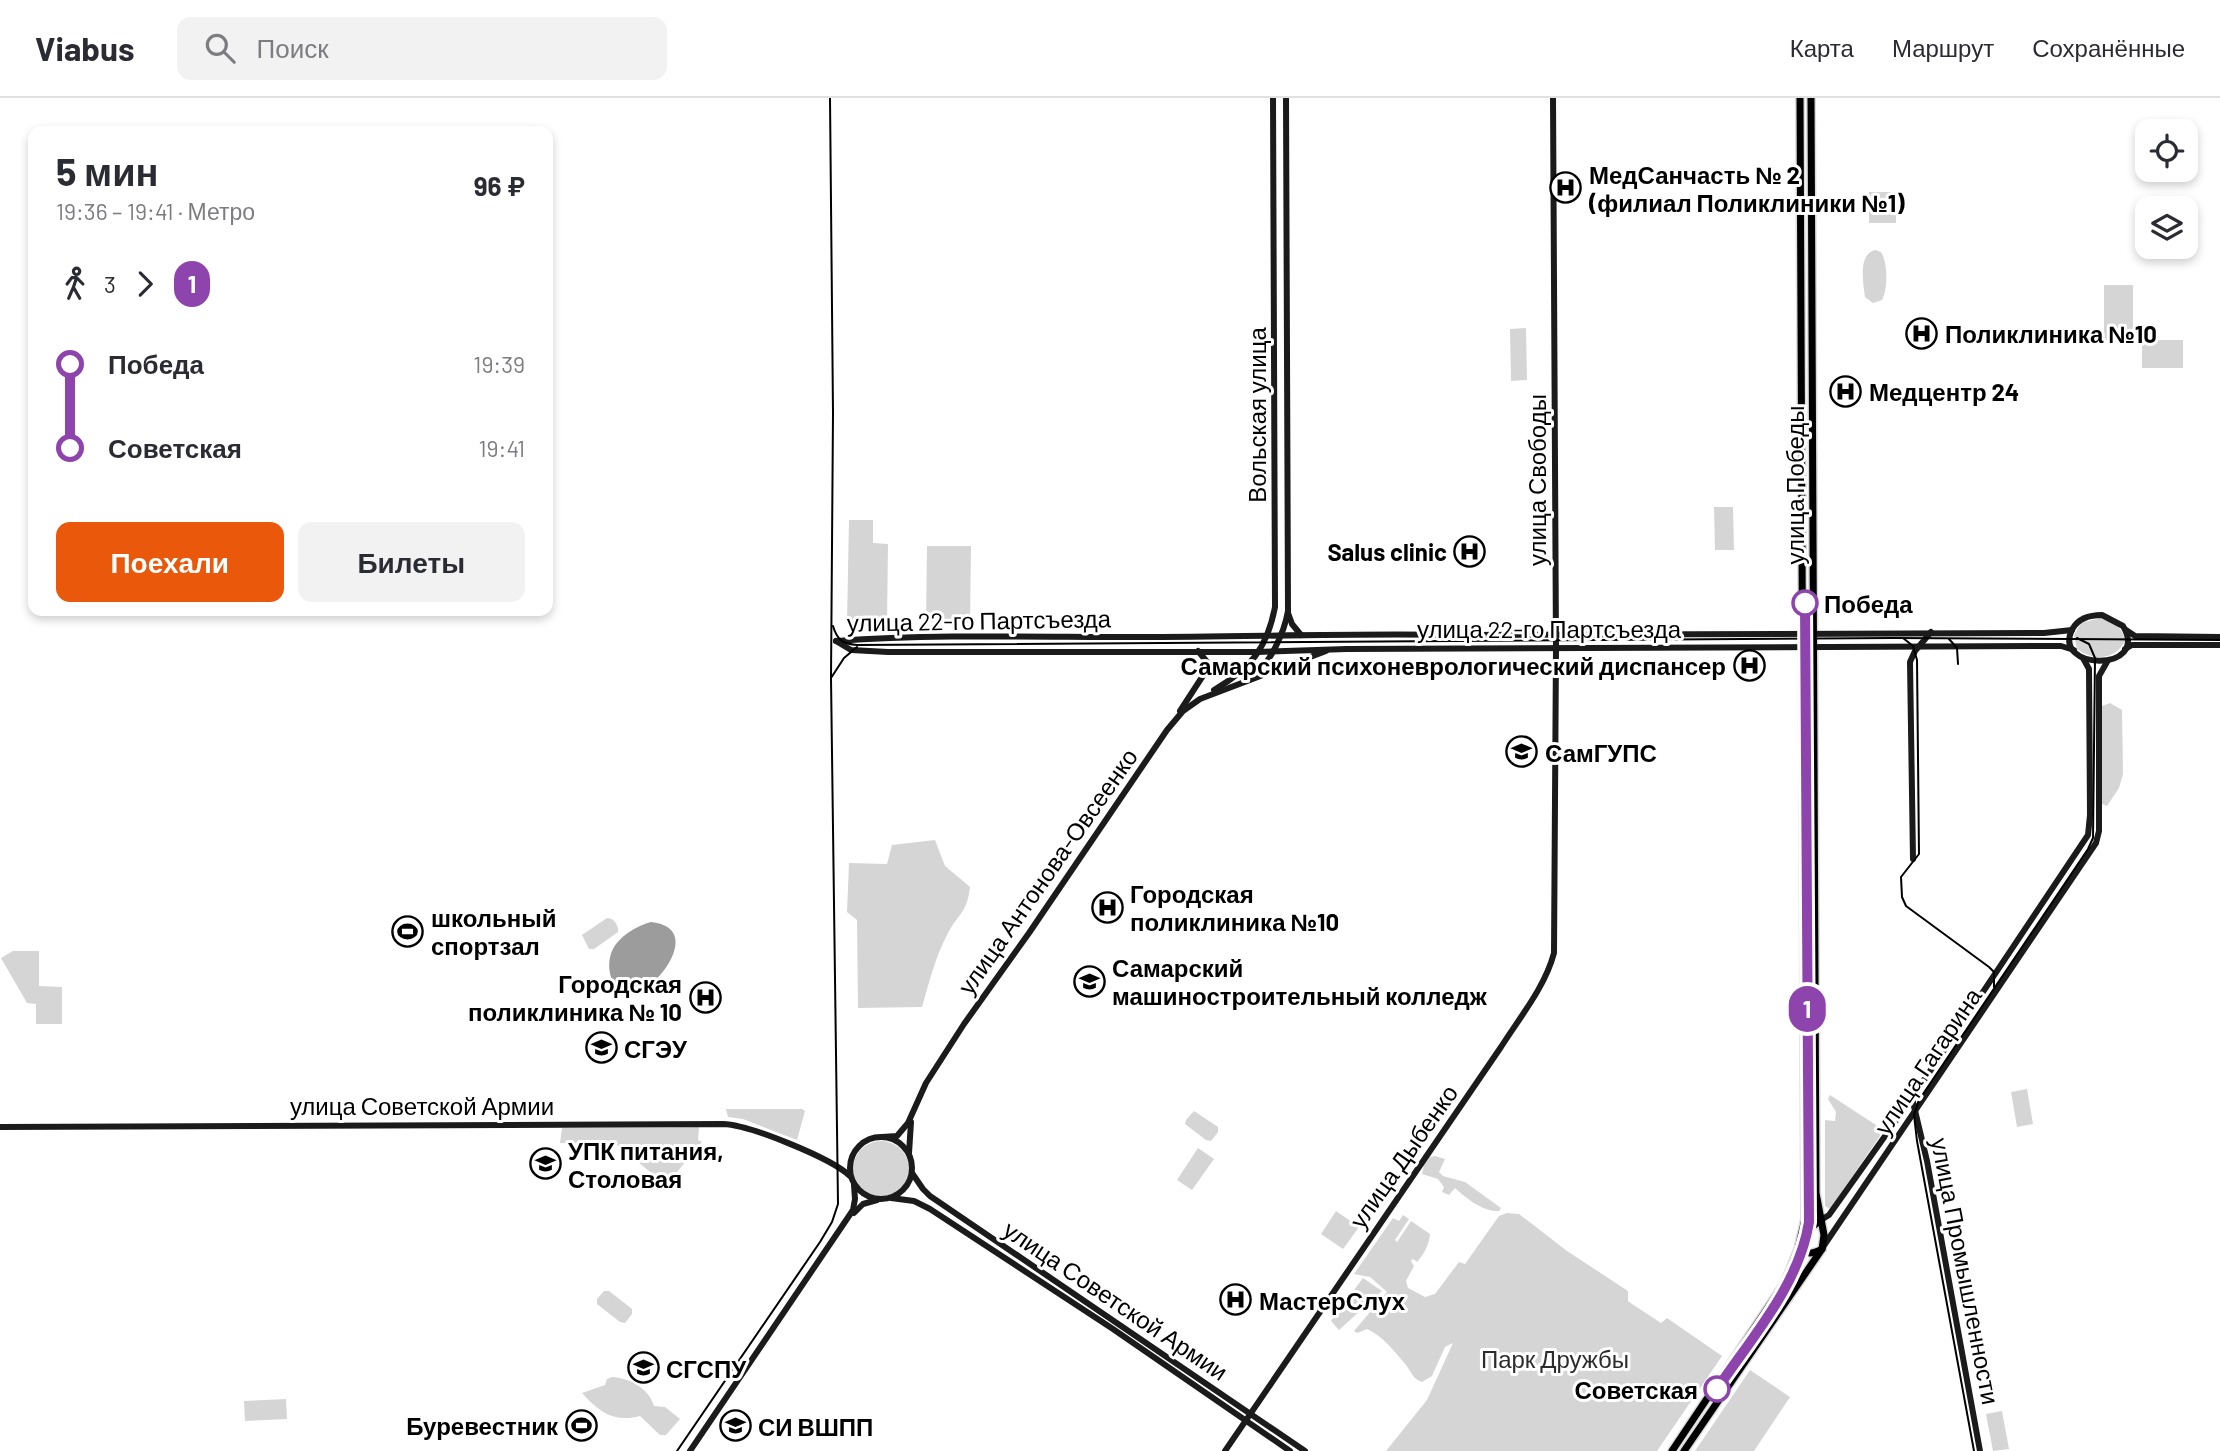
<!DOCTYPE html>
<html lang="ru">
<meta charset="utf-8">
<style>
body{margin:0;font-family:Barlow,sans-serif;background:#f2f2f3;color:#2b2b33;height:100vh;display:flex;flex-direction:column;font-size:26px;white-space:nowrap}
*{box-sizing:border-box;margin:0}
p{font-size:23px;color:#7c7c81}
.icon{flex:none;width:38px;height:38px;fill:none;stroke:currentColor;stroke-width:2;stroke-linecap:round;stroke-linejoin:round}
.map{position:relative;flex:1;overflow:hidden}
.drawer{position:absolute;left:28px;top:28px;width:525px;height:490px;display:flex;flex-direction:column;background:#fff;border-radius:14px;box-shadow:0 4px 10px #0003}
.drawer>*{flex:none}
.badge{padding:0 14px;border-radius:23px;font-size:24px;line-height:46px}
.controls{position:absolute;left:2135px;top:21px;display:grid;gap:14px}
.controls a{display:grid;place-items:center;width:63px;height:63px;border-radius:14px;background:#fff;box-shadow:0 4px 10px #0003;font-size:35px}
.map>.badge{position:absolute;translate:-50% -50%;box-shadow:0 0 0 4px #fff}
.legs{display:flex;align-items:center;gap:10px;height:77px;padding:0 28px;font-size:23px}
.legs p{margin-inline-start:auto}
.overview{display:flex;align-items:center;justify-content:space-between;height:119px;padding:0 28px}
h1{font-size:38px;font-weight:700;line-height:52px}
.primary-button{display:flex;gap:14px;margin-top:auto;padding:14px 28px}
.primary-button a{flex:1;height:80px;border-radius:14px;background:#ea580c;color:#fff;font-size:28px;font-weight:700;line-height:80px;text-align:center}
.primary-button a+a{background:#f2f2f3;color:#2b2b33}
ul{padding:0 28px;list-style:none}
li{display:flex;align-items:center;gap:24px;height:84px;font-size:26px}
li i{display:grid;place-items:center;width:10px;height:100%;margin:0 9px;background:currentColor}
li i::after{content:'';width:18px;height:18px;margin:-9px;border:5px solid;border-radius:50%;background:#fff}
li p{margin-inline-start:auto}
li:first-child i{background:linear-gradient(#0000 50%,currentColor 0)}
li:last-child i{background:linear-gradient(currentColor 50%,#0000 0)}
header{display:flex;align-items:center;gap:42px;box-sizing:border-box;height:98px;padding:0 35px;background:#fff;border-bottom:2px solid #e1e1e2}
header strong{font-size:33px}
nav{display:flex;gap:38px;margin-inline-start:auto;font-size:24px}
.search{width:490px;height:63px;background:#f2f2f3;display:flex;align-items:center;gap:18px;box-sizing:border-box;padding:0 24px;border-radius:14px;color:#7c7c81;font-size:26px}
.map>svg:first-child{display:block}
.green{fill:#d5d5d5}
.water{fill:#9c9c9c}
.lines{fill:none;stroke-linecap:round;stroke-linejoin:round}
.primary-casing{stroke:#dbdbdb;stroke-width:10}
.secondary{stroke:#1b1b1b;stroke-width:6}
.primary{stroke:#000;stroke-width:7}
.tram{stroke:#000;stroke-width:2}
.line-1-casing{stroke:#fff;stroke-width:16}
.line-1{stroke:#8e44ad;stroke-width:10}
.stop-1-dot{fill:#fff;stroke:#8e44ad;stroke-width:3.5}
.labels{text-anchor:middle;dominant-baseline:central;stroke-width:6;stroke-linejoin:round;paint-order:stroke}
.poi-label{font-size:24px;font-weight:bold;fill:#000;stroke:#fff;text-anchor:start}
.street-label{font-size:24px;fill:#000;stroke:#fff}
.stop-label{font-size:24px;font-weight:bold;fill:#000;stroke:#fff;text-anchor:start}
.park-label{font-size:24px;fill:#2c2c2c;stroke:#fff}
</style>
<header>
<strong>Viabus</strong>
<div class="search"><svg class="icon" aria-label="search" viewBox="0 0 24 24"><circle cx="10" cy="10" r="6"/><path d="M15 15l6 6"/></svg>Поиск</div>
<nav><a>Карта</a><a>Маршрут</a><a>Сохранённые</a></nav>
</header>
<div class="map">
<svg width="2220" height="1353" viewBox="0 0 2220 1353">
<rect width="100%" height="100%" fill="#fff"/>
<g class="green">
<rect x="1869" y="94" width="27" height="31"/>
<path d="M 1875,152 L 1881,154 C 1888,165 1888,191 1882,202 L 1873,205 L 1865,199 C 1863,184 1858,156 1875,152 Z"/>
<rect x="2104" y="187" width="29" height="55"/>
<path d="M 1526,230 L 1527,282 L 1511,283 L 1510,231 Z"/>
<rect x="2142" y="242" width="41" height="28"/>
<path d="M 1714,409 L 1733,409 L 1734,452 L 1715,452 Z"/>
<path d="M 849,422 L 873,422 L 873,445 L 888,446 L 887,525 L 847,524 Z"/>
<path d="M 927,448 L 971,448 L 970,525 L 926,524 Z"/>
<path d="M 2100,520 C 2114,525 2121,527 2125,542 C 2116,563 2093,563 2077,551 L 2074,537 L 2081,525 Z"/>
<path d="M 1806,576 L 1809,576 L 1811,741 L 1808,741 Z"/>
<path d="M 2110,605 L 2122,612 L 2123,676 L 2119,690 L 2107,708 L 2102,706 C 2102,673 2100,640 2102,608 Z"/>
<path d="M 935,742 L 945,768 L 970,789 C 967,816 958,815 947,837 C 935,860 929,885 922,909 L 858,910 L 857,822 L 847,814 L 849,765 L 887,766 L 892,747 Z"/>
<path d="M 607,820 C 614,820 619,828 618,834 L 594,851 L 589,851 L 582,837 Z"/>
<path d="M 13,853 L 39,853 L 39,888 L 62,889 L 62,926 L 36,926 L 36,906 L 27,905 L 1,860 Z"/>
<path d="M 2027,991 L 2033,1026 L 2017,1029 L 2011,994 Z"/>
<path d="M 1830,997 L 1879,1029 L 1880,1038 L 1830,1111 L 1825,1108 L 1825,1022 L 1835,1023 L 1836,1014 L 1828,1001 Z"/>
<path d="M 726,1011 L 802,1011 L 805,1013 L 797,1042 L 743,1021 L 728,1019 Z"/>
<path d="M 1194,1013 L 1218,1029 L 1218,1034 L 1211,1043 L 1206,1042 L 1185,1026 L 1186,1022 Z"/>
<path d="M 699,1029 L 698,1042 L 702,1044 L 666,1087 L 616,1046 L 560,1045 L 562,1030 Z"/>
<circle cx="881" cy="1071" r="28"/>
<path d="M 1198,1050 L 1214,1061 L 1192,1092 L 1177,1082 Z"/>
<path d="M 1435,1058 L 1445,1061 L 1439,1074 L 1443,1078 L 1465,1084 L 1501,1110 L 1499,1113 C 1483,1114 1466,1100 1455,1090 L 1449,1097 L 1442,1094 L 1444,1089 L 1438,1081 L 1422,1076 L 1424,1067 L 1430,1059 Z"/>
<path d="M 1336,1113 L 1359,1129 L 1343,1151 L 1321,1136 Z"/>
<path d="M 1507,1115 L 1519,1116 L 1567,1153 L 1628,1193 L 1628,1203 L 1632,1206 L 1661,1225 L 1667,1220 L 1722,1258 L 1657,1353 L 1386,1353 L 1427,1302 L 1453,1245 L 1445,1249 L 1432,1278 L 1422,1284 C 1413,1281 1412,1275 1406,1267 C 1395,1254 1383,1238 1367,1231 L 1357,1235 L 1354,1233 L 1387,1194 L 1370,1179 L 1354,1176 L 1393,1120 L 1399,1123 L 1403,1117 L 1409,1121 L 1395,1142 L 1397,1144 L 1411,1123 L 1430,1136 C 1429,1147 1424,1156 1417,1164 L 1413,1161 L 1411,1163 L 1414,1168 L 1406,1183 L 1408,1190 L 1425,1199 L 1435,1196 L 1459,1164 L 1465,1166 L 1499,1118 Z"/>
<path d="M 1363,1180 L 1382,1193 L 1339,1232 L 1331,1223 Z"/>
<path d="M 604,1193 L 609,1193 L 632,1211 L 632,1216 L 625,1225 L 620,1224 L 597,1206 L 597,1201 Z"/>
<path d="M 1750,1272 L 1790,1299 L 1754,1353 L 1695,1353 Z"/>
<path d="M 612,1279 C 629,1280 649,1290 654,1308 L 665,1309 L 680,1321 L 666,1337 L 660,1337 L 640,1318 C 614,1325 599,1314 582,1295 L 605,1287 L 607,1281 Z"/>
<path d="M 286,1301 L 287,1321 L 245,1323 L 244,1303 Z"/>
<path d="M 2002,1313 L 2009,1351 L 1993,1353 L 1986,1316 Z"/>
</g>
<path class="water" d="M 651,824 C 707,830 653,897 631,896 C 611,895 605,869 612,853 C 618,839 636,828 651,824 Z"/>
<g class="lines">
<defs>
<g id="primary">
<path d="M 1804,1135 L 1821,1122"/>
<path d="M 1801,1144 C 1801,1157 1812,1157 1822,1151"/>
<path d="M 1672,1353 L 1785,1184 L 1798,1151 L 1805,1121 L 1800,0"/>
<path d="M 1684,1353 L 1822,1151 L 1824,1137 L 1816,1095 L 1811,0"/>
</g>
</defs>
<use href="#primary" class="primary-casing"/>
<g class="secondary">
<path d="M 1288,515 L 1292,526 L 1301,537"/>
<path d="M 2102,517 L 2123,528 C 2151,575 2049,573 2073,530 C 2079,520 2090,517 2102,517 Z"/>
<path d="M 2126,532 L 2135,538 L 2220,539"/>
<path d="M 836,543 L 851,552 L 888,554 L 1257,554 L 1347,551 L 2061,548 L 2074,552"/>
<path d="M 836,543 C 936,536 1037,539 1138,539 C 1244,539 1350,535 1456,537 L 2044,535 L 2072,532"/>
<path d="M 2125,551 L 2132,547 L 2220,547"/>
<path d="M 1252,580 C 1270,565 1284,536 1288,513 L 1286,0"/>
<path d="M 1214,592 C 1250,571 1267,551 1275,509 L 1273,0"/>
<path d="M 1180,613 L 1206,573 L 1208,565 L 1198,553"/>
<path d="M 1913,761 L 1910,564 L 1915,553 L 1931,534"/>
<path d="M 1912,1000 L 1927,1063 L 1980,1353"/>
<path d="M 0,1029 L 723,1026 C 750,1027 831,1060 850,1078"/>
<circle cx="881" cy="1070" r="31"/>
<path d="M 882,1039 L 897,1038 L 908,1025 L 926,985 L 964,926 L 1029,835 L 1167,632 L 1183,613 L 1200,601 L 1326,553"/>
<path d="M 909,1055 L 911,1024"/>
<path d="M 912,1075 L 923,1091 L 930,1098 L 1305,1353"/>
<path d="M 891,1100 L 914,1103 L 930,1111 L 1113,1231 L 1290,1353"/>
<path d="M 854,1115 L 863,1106 L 877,1102"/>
<path d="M 1821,1122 L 1829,1117 L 1912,1000 L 2088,737 L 2090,717 L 2089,571 L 2083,560"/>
<path d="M 1823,1149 L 2096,745 L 2099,733 L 2099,578 L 2107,564"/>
<path d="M 690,1353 L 853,1112 L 855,1101 L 854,1087"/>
<path d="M 1225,1353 L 1501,949 C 1520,919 1545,889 1554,855 L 1556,549 L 1553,0"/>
</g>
<use href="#primary" class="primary"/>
<g class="tram">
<path d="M 833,528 C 837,542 843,546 857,547 L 1893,540 L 2220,542"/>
<path d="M 1903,540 L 1913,548 L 1917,562 L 1919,756 L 1901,779 L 1902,799 L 1906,808 L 1989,869 L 1994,874 L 1994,889"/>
<path d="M 1949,541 L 1957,550 L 1958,566"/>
<path d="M 831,580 L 844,560 L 857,549"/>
<path d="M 677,1353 L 820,1144 L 832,1124 L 838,1106 L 831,580 L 833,315 L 830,0"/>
<path d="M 1974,1353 L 1917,1043 L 1914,1017 L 1919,1002 L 2088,751 L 2093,740 L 2095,560 L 2089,546 L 2077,540"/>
</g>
</g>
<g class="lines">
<defs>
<path id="line-1" d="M 1717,1291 C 1752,1239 1799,1187 1809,1124 L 1805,505"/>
</defs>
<use href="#line-1" class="line-1-casing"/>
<use href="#line-1" class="line-1"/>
</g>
<defs>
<symbol id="hospital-ring" viewBox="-11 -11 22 22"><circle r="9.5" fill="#fff" stroke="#000" stroke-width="1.5"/><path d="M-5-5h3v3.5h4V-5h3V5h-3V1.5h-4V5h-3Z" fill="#000"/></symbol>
<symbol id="university-ring" viewBox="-11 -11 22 22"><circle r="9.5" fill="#fff" stroke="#000" stroke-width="1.5"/><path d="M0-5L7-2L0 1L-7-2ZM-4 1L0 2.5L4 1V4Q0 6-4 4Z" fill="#000"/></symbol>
<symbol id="stadium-ring" viewBox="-11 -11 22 22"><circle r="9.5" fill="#fff" stroke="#000" stroke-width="1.5"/><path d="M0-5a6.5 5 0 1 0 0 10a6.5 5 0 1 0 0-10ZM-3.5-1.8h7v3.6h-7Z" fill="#000"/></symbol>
</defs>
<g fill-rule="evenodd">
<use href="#hospital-ring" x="1548" y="72" width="35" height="35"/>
<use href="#hospital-ring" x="1904" y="218" width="35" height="35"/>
<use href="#hospital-ring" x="1828" y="276" width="35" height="35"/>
<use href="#hospital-ring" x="1452" y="436" width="35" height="35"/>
<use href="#hospital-ring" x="1732" y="550" width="35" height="35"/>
<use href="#university-ring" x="1504" y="636" width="35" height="35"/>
<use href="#hospital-ring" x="1090" y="792" width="35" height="35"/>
<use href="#stadium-ring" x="390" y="816" width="35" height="35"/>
<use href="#university-ring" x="1072" y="866" width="35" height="35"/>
<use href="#hospital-ring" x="688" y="882" width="35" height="35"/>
<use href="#university-ring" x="584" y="932" width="35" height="35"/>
<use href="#university-ring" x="528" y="1048" width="35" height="35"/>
<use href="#hospital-ring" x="1218" y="1184" width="35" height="35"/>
<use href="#university-ring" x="626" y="1252" width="35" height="35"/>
<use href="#stadium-ring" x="564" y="1310" width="35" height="35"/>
<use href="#university-ring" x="718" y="1310" width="35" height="35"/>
</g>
<g class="stop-1-dot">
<circle cx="1805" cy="505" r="12"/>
<circle cx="1717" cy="1291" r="12"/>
</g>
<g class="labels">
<g class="poi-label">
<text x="1589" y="76">МедСанчасть № 2<tspan x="1589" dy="28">(филиал Поликлиники №1)</tspan></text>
<text x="1945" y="235">Поликлиника №10</text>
<text x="1869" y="293">Медцентр 24</text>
<text x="1447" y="453" text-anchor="end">Salus clinic</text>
<text x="1726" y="567" text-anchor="end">Самарский психоневрологический диспансер</text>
<text x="1545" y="654">СамГУПС</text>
<text x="1130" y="795">Городская<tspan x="1130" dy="28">поликлиника №10</tspan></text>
<text x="431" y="819">школьный<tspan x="431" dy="28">спортзал</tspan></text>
<text x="1112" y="869">Самарский<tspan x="1112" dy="28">машиностроительный колледж</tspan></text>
<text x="682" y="885" text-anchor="end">Городская<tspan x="682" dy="28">поликлиника № 10</tspan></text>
<text x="624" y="950">СГЭУ</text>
<text x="568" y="1052">УПК питания,<tspan x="568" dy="28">Столовая</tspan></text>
<text x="1259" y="1202">МастерСлух</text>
<text x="666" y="1270">СГСПУ</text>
<text x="558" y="1327" text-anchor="end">Буревестник</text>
<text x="758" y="1328">СИ ВШПП</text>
</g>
<g class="street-label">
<text transform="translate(1256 317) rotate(-90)">Вольская улица</text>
<text transform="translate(1536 382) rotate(-90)">улица Свободы</text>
<text transform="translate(1794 387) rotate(-90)">улица Победы</text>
<text transform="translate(979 522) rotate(-1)">улица 22-го Партсъезда</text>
<text x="1549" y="530">улица 22-го Партсъезда</text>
<text transform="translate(1047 773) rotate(-55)">улица Антонова-Овсеенко</text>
<text transform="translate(1927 963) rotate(-56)">улица Гагарина</text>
<text x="422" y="1007">улица Советской Армии</text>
<text transform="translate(1403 1058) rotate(-55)">улица Дыбенко</text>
<text transform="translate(1966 1173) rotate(79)">улица Промышленности</text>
<text transform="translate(1116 1202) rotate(34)">улица Советской Армии</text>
</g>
<g class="stop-label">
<text x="1824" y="505">Победа</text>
<text x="1698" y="1291" text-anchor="end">Советская</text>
</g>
<g class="park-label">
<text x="1555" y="1260">Парк Дружбы</text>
</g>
</g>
</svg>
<div class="controls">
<a><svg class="icon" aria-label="locate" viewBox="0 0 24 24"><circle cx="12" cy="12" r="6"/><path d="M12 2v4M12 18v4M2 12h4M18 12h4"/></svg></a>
<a><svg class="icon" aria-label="layers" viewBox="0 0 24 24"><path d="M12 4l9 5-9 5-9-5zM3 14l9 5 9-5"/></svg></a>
</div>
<b class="badge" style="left:1807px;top:911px;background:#8e44ad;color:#fff">1</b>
<section class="drawer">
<div class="overview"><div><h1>5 мин</h1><p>19:36 – 19:41 · Метро</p></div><b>96 ₽</b></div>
<div class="legs"><svg class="icon" aria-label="walk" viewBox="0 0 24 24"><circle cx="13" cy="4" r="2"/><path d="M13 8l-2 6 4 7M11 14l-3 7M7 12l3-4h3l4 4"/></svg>3<svg class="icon" aria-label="forward" viewBox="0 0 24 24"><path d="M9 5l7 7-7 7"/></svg><b class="badge" style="background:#8e44ad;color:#fff">1</b></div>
<ul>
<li><i style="color:#8e44ad"></i><b>Победа</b><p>19:39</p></li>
<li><i style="color:#8e44ad"></i><b>Советская</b><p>19:41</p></li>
</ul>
<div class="primary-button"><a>Поехали</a><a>Билеты</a></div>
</section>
</div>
